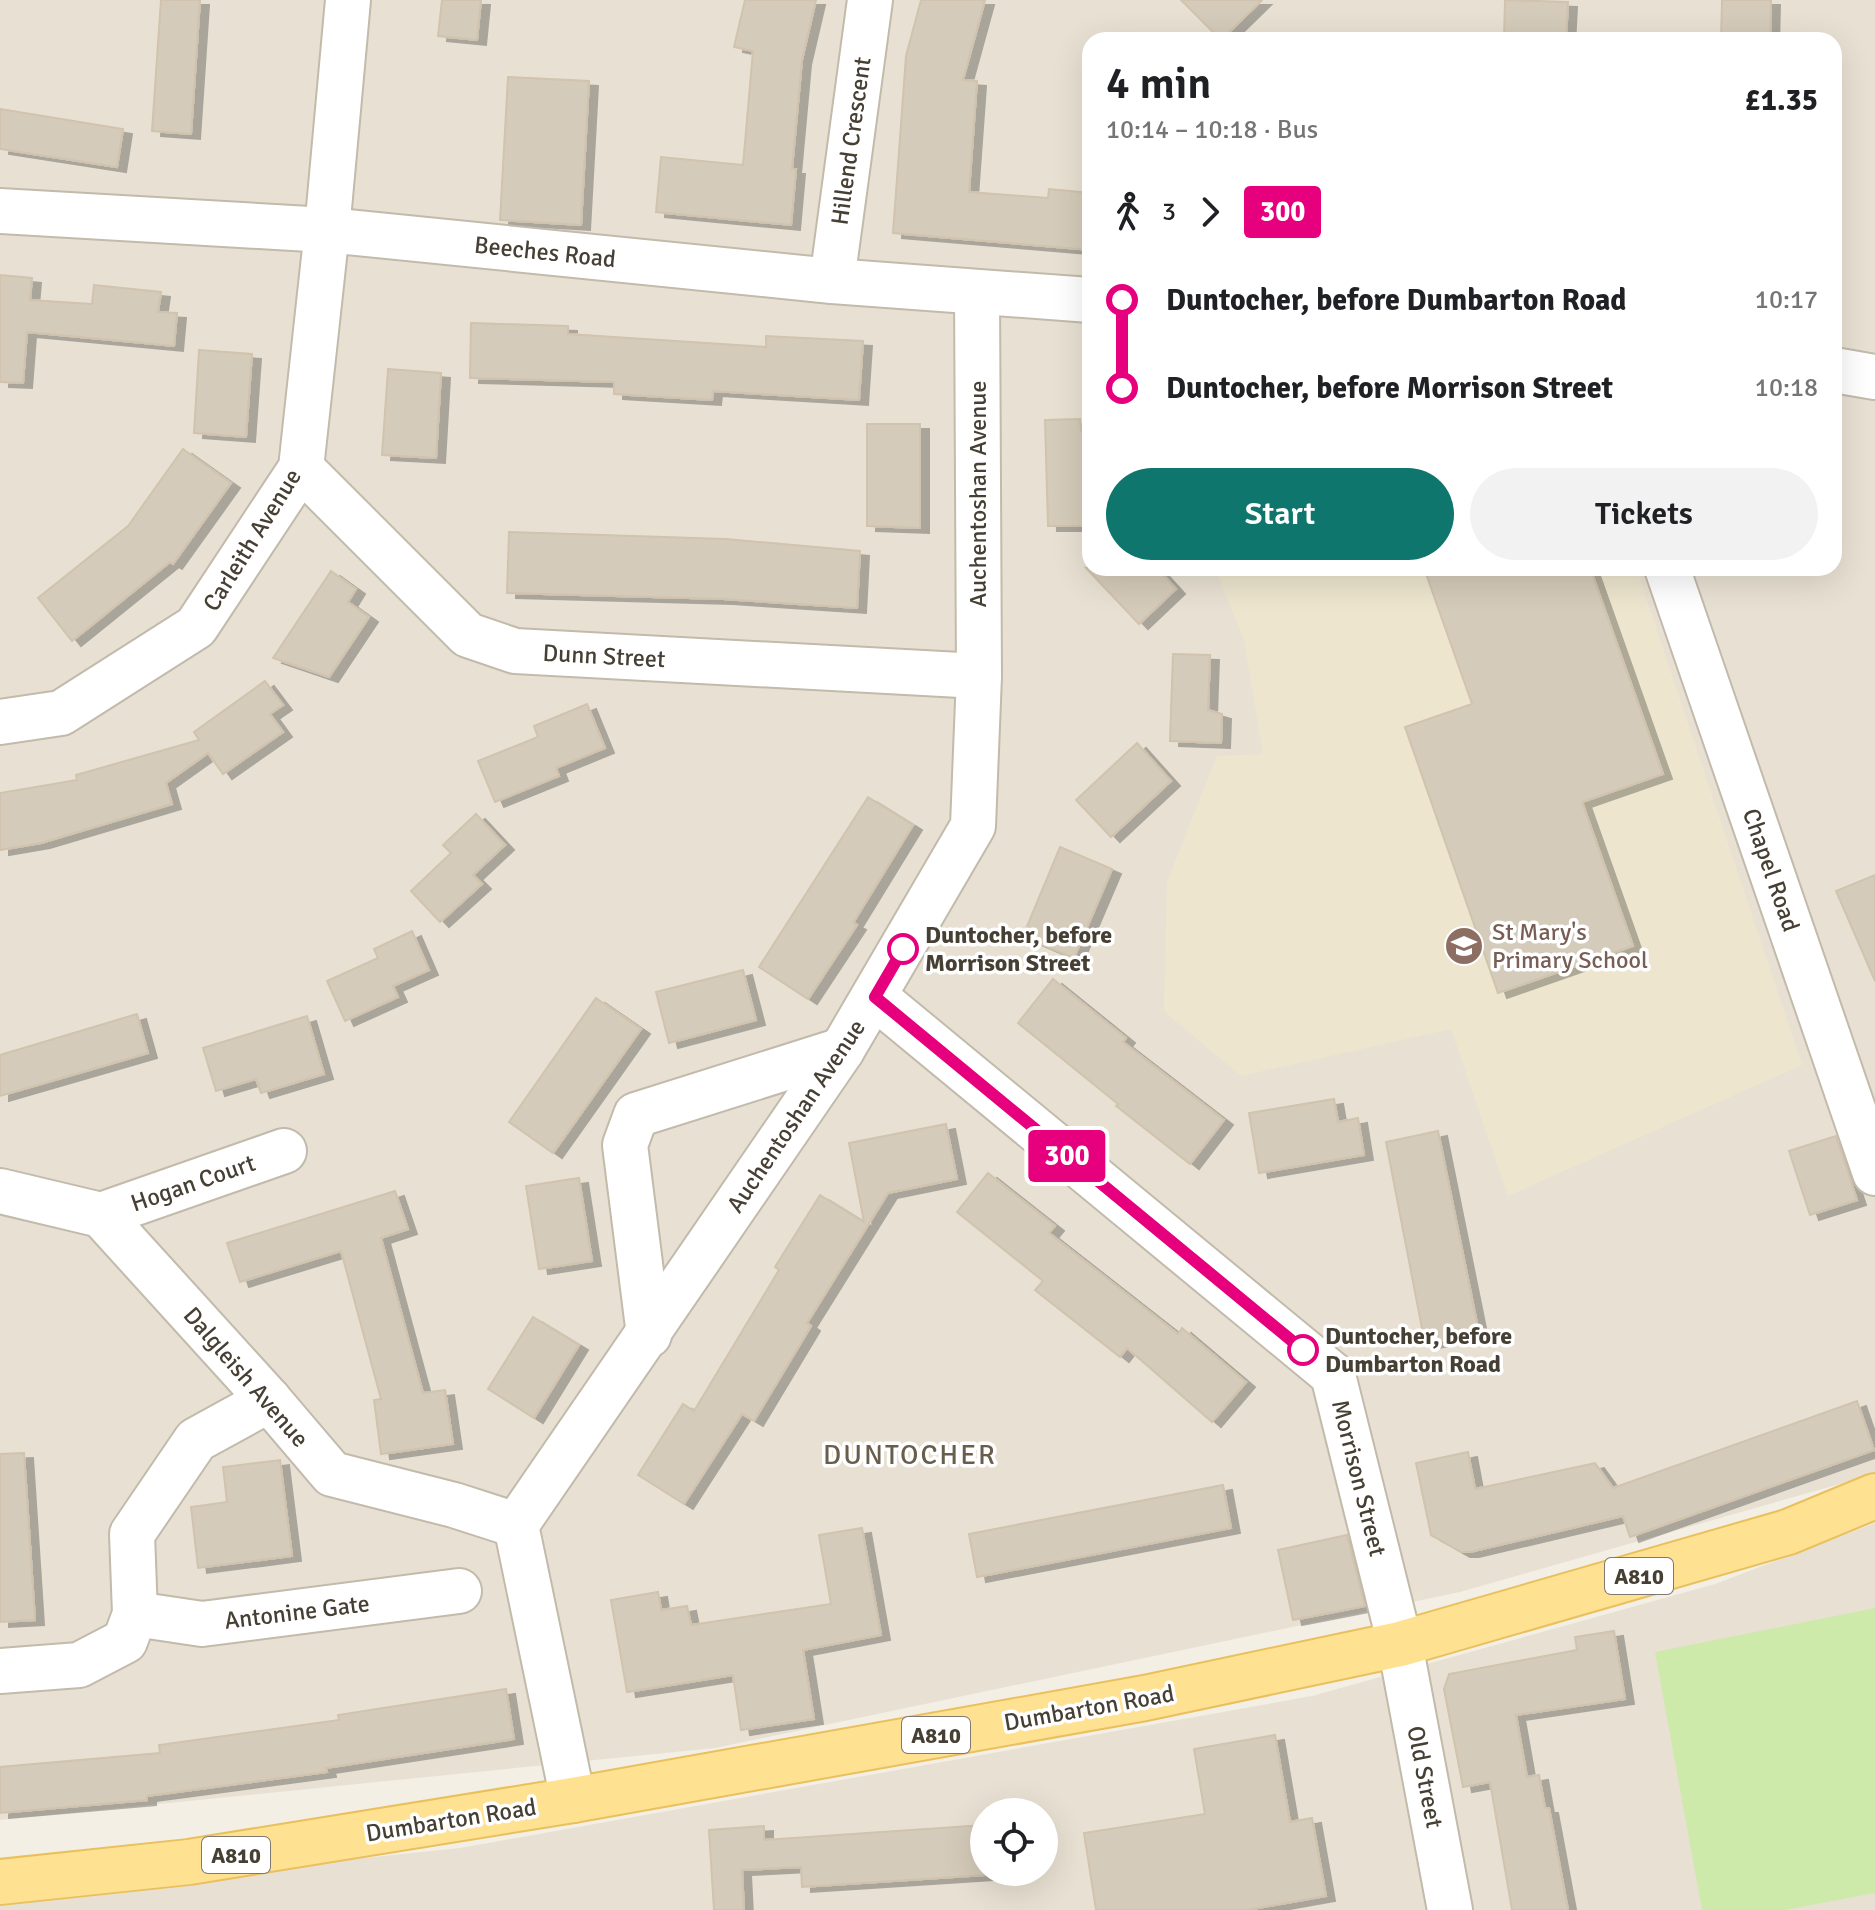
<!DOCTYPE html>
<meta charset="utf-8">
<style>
body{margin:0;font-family:Signika,sans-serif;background:#f2f2f2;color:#202124;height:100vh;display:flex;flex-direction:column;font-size:30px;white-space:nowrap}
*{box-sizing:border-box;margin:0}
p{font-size:26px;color:#757577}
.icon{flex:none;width:44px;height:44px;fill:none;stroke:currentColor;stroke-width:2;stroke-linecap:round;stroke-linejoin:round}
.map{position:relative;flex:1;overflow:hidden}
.sheet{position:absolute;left:1082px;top:32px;width:760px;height:544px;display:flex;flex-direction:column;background:#fff;border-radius:24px;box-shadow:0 8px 32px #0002}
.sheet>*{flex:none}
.badge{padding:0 16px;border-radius:6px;font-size:28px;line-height:52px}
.controls{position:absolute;left:970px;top:1798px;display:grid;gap:16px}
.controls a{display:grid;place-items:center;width:88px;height:88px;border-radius:50%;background:#fff;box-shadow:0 8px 32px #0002;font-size:40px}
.map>.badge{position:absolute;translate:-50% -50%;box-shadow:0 0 0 4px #fff}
.legs{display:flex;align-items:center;gap:12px;height:88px;padding:0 24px;font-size:26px}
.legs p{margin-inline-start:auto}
.summary{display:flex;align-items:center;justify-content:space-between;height:136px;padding:0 24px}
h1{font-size:44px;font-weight:600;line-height:60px}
.cta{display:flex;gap:16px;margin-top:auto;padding:16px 24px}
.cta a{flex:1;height:92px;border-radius:48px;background:#0f766e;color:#fff;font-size:32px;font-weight:600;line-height:92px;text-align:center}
.cta a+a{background:#f2f2f2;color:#202124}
ul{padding:0 24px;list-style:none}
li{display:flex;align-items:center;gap:28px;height:88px;font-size:30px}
li i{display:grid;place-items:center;width:12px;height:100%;margin:0 10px;background:currentColor}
li i::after{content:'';width:20px;height:20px;margin:-10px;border:6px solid;border-radius:50%;background:#fff}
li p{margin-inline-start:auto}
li:first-child i{background:linear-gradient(#0000 50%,currentColor 0)}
li:last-child i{background:linear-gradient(currentColor 50%,#0000 0)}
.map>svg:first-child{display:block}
.residential{fill:#e8e1d3;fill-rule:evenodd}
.education{fill:#ede5ce}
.green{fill:#cdeaab}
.building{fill:#d5cbba;stroke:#d1c3ad;stroke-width:2;filter:url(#shadow)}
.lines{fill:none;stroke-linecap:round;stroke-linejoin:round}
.minor-casing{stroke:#c2baaa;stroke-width:48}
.major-casing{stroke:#e9c05d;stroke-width:48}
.minor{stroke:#fff;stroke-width:44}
.major{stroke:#ffe192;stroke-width:44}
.line-1-casing{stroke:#fff;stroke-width:18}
.line-1{stroke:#e6007e;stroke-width:12}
.stop-1-dot{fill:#fff;stroke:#e6007e;stroke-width:4}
.labels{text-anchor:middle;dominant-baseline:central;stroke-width:7;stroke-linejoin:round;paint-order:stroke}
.shield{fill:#fff;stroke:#7e7971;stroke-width:2}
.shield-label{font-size:22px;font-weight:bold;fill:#463f34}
.street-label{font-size:24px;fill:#463f34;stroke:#fff}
.education-label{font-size:24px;fill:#785e54;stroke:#fff;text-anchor:start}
.stop-label{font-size:24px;font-weight:bold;fill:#463f34;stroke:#fff;text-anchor:start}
.quarter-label{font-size:28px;letter-spacing:2px;fill:#695d4b;stroke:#fff}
</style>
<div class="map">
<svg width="1875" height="1910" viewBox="0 0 1875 1910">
<defs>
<filter id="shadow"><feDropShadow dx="9" dy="5" stdDeviation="0" flood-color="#0004"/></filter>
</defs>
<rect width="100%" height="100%" fill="#f3efe5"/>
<g class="residential">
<path d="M 0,0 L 1875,0 L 1875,1474 L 1460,1592 L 715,1748 L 0,1820 ZM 1090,40 L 1834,40 L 1834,568 L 1090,568 Z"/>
<path d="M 1875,1523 L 1875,1910 L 0,1910 L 0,1896 L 460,1848 L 1312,1696 L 1715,1584 ZM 984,1812 L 1044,1812 L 1044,1872 L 984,1872 Z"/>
</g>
<path class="education" d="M 1215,568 L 1636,568 L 1802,1065 L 1508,1196 L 1451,1029 L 1241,1076 L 1164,1011 L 1167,882 L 1217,756 L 1263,754 L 1244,640 Z"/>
<path class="green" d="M 1875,1608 L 1875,1893 L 1785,1910 L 1702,1910 L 1655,1652 Z"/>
<g class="building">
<path d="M 161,0 L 200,0 L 191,134 L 152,131 Z"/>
<path d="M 442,0 L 481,0 L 477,40 L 438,36 Z"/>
<path d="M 745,0 L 816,0 L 802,60 L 792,169 L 796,169 L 791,225 L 656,212 L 661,157 L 743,165 L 753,51 L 734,47 Z"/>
<path d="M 921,0 L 985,0 L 963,80 L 977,81 L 969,192 L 1048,198 L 1049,189 L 1090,193 L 1090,250 L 893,233 L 906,56 Z"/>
<path d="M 1181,0 L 1262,0 L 1221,40 Z"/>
<path d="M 1505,0 L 1568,2 L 1566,40 L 1504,40 Z"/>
<path d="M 1722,0 L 1771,0 L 1770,40 L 1721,40 Z"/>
<path d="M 508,77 L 589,81 L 581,225 L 500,220 Z"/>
<path d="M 0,109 L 123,129 L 117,167 L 0,149 Z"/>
<path d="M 0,275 L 32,278 L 30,300 L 92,304 L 94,285 L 161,292 L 158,312 L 177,313 L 174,346 L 27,332 L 23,383 L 0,382 Z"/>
<path d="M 471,323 L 568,326 L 568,334 L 766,347 L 766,336 L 863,341 L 859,400 L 713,391 L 712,400 L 614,394 L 614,382 L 470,378 Z"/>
<path d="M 199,350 L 252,354 L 246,437 L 194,433 Z"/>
<path d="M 388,369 L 441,373 L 436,458 L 382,455 Z"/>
<path d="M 1080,419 L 1081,431 L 1090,430 L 1090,526 L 1048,526 L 1045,420 Z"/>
<path d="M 867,424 L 920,424 L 920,528 L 867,526 Z"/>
<path d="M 183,449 L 231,483 L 173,564 L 170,562 L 72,641 L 38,598 L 128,526 Z"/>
<path d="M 509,532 L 726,539 L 860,551 L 857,608 L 724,599 L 507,593 Z"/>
<path d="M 1086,568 L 1157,568 L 1176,589 L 1139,624 Z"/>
<path d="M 1424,568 L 1590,568 L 1663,774 L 1582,802 L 1633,946 L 1498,993 L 1405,727 L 1472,704 Z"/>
<path d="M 331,571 L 356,589 L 348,602 L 369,617 L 329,677 L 273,658 Z"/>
<path d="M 1173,654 L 1210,655 L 1208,710 L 1222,714 L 1221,743 L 1170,741 Z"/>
<path d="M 265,681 L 283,705 L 270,714 L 283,732 L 223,774 L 208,753 L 166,783 L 172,804 L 41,843 L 0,850 L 0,793 L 77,780 L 76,775 L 199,740 L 194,732 Z"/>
<path d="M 587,704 L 605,748 L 556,768 L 559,776 L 495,802 L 478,761 L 538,737 L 534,726 Z"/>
<path d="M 1137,743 L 1171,781 L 1111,837 L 1076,800 Z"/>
<path d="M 868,797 L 913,825 L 853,923 L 857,925 L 808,999 L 759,967 Z"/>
<path d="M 476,814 L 505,845 L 473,875 L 482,884 L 440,922 L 411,891 L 451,853 L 443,845 Z"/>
<path d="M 1060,847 L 1112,869 L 1074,958 L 1023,936 Z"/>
<path d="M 1875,875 L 1875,981 L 1836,891 Z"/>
<path d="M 412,931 L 429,970 L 393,986 L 398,997 L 345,1021 L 327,981 L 378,958 L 374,949 Z"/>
<path d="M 743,970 L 756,1020 L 669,1043 L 656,992 Z"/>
<path d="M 1053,979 L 1126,1038 L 1123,1042 L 1224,1120 L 1190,1164 L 1116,1106 L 1118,1104 L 1018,1023 Z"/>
<path d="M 596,998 L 641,1029 L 553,1153 L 509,1122 Z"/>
<path d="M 137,1014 L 148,1053 L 0,1096 L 0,1055 Z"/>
<path d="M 307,1016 L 324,1074 L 261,1093 L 256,1079 L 216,1091 L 203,1048 Z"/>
<path d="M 1334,1099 L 1338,1122 L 1358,1118 L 1364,1155 L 1259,1173 L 1249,1113 Z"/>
<path d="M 946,1124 L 957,1179 L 888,1193 L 807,1323 L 811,1326 L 754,1421 L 742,1414 L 684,1504 L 638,1475 L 683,1404 L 694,1411 L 779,1270 L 775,1267 L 820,1195 L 864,1222 L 849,1143 Z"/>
<path d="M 1438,1131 L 1479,1333 L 1425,1344 L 1386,1142 Z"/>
<path d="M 1836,1136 L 1857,1200 L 1810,1215 L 1789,1151 Z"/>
<path d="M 988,1173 L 1055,1226 L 1049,1233 L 1178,1334 L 1182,1328 L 1246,1382 L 1212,1422 L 1127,1348 L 1120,1357 L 1035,1290 L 1043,1281 L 957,1212 Z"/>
<path d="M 579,1178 L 592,1261 L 539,1269 L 526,1186 Z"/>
<path d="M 395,1191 L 408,1229 L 381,1238 L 423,1393 L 445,1390 L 453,1444 L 381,1454 L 374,1400 L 381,1399 L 341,1251 L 240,1282 L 227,1243 Z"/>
<path d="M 533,1317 L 579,1345 L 534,1418 L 488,1389 Z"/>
<path d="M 1857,1401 L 1874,1450 L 1630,1537 L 1623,1516 L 1470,1552 L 1461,1552 L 1431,1535 L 1416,1463 L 1468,1452 L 1475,1489 L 1595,1463 L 1613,1488 Z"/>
<path d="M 24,1453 L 35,1620 L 0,1622 L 0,1454 Z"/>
<path d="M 280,1460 L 292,1556 L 198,1568 L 191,1507 L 227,1502 L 223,1467 Z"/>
<path d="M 1223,1485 L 1231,1528 L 977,1577 L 969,1534 Z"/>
<path d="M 862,1528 L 881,1635 L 803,1650 L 814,1719 L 741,1730 L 733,1675 L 627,1692 L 611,1600 L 658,1592 L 661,1610 L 687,1606 L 691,1625 L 831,1604 L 819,1535 Z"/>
<path d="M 1347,1535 L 1365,1606 L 1293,1620 L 1278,1550 Z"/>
<path d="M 1614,1631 L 1625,1699 L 1516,1715 L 1527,1777 L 1539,1775 L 1545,1808 L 1549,1808 L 1568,1910 L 1512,1910 L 1490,1782 L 1463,1787 L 1444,1689 L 1449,1674 L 1577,1650 L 1575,1637 Z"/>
<path d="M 506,1689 L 514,1739 L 326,1768 L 327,1772 L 147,1796 L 147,1800 L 0,1813 L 0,1767 L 160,1753 L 159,1745 L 339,1720 L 338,1715 Z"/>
<path d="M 1275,1735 L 1290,1822 L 1312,1818 L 1326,1896 L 1247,1910 L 1096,1910 L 1084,1833 L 1205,1814 L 1194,1749 Z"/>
<path d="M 984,1825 L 984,1875 L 802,1887 L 801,1867 L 742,1870 L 744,1910 L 714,1910 L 709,1830 L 764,1826 L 764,1840 Z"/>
</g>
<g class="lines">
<defs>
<g id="minor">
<path d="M 0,211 L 327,230 L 832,281 L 1090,300"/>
<path d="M 832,281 L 870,0"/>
<path d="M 1834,370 L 1875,377"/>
<path d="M 301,468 L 468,635 L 515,651 L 979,676"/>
<path d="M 1667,568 L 1875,1173"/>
<path d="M 0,722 L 61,713 L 196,627 L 301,468 L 327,230 L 348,0"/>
<path d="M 875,997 L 1333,1375 L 1400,1644 L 1450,1910"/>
<path d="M 0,1191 L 101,1215 L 269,1400 L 332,1474 L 454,1505 L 516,1525"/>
<path d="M 101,1215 L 284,1151"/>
<path d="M 649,1335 L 625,1145 L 636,1115 L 842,1050"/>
<path d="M 135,1614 L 202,1624 L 459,1591"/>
<path d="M 0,1671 L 79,1665 L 125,1641 L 135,1614 L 132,1534 L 196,1440 L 269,1400"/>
<path d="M 573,1800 L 516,1525 L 842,1050 L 973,826 L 979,676 L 977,293"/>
</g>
<path id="major" d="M 0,1882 L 189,1862 L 573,1800 L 1145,1698 L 1400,1644 L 1788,1532 L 1875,1496"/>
</defs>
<use href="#minor" class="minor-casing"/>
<use href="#major" class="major-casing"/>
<use href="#minor" class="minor"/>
<use href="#major" class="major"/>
</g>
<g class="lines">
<defs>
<path id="line-1" d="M 903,949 L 875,997 L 1303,1350"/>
</defs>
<use href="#line-1" class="line-1-casing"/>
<use href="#line-1" class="line-1"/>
</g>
<defs>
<symbol id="school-disc" viewBox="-11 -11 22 22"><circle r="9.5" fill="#8d6e63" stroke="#fff"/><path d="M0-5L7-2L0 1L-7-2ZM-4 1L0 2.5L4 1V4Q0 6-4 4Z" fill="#fff"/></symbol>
</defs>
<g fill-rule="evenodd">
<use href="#school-disc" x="1442" y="924" width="44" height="44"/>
</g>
<g class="stop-1-dot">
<circle cx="903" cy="949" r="14"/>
<circle cx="1303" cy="1350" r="14"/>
</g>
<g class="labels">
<g class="shield">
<rect x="1605" y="1558" width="68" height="36" rx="6"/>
<rect x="902" y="1717" width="68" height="36" rx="6"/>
<rect x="202" y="1837" width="68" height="36" rx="6"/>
</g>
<g class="shield-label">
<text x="1639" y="1576">A810</text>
<text x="936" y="1735">A810</text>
<text x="236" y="1855">A810</text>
</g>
<g class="street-label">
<text transform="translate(851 141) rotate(-82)">Hillend Crescent</text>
<text transform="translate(545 252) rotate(6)">Beeches Road</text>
<text transform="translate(978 494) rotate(-90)">Auchentoshan Avenue</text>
<text transform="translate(252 540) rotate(-58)">Carleith Avenue</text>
<text transform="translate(604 656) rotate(3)">Dunn Street</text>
<text transform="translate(1771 870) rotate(71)">Chapel Road</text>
<text transform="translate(796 1116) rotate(-56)">Auchentoshan Avenue</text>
<text transform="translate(193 1183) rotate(-19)">Hogan Court</text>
<text transform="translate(246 1377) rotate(49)">Dalgleish Avenue</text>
<text transform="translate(1359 1478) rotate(76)">Morrison Street</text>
<text transform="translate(297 1612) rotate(-7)">Antonine Gate</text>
<text transform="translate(1089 1708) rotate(-10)">Dumbarton Road</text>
<text transform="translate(1425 1777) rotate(79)">Old Street</text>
<text transform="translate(451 1820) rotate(-9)">Dumbarton Road</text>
</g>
<g class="education-label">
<text x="1492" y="932">St Mary's<tspan x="1492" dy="28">Primary School</tspan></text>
</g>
<g class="stop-label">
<text x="925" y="935">Duntocher, before<tspan x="925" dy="28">Morrison Street</tspan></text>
<text x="1325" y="1336">Duntocher, before<tspan x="1325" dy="28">Dumbarton Road</tspan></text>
</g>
<g class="quarter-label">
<text x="910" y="1455">DUNTOCHER</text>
</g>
</g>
</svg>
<div class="controls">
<a><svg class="icon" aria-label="locate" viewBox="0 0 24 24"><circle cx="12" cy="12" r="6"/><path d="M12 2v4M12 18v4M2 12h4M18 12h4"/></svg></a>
</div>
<b class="badge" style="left:1067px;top:1156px;background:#e6007e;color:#fff">300</b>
<section class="sheet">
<div class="summary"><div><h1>4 min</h1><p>10:14 – 10:18 · Bus</p></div><b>£1.35</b></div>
<div class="legs"><svg class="icon" aria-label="walk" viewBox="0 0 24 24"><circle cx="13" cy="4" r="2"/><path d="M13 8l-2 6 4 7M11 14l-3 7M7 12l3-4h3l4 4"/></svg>3<svg class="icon" aria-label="forward" viewBox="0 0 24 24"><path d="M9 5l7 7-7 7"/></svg><b class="badge" style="background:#e6007e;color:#fff">300</b></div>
<ul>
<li><i style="color:#e6007e"></i><b>Duntocher, before Dumbarton Road</b><p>10:17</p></li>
<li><i style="color:#e6007e"></i><b>Duntocher, before Morrison Street</b><p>10:18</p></li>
</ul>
<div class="cta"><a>Start</a><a>Tickets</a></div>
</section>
</div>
